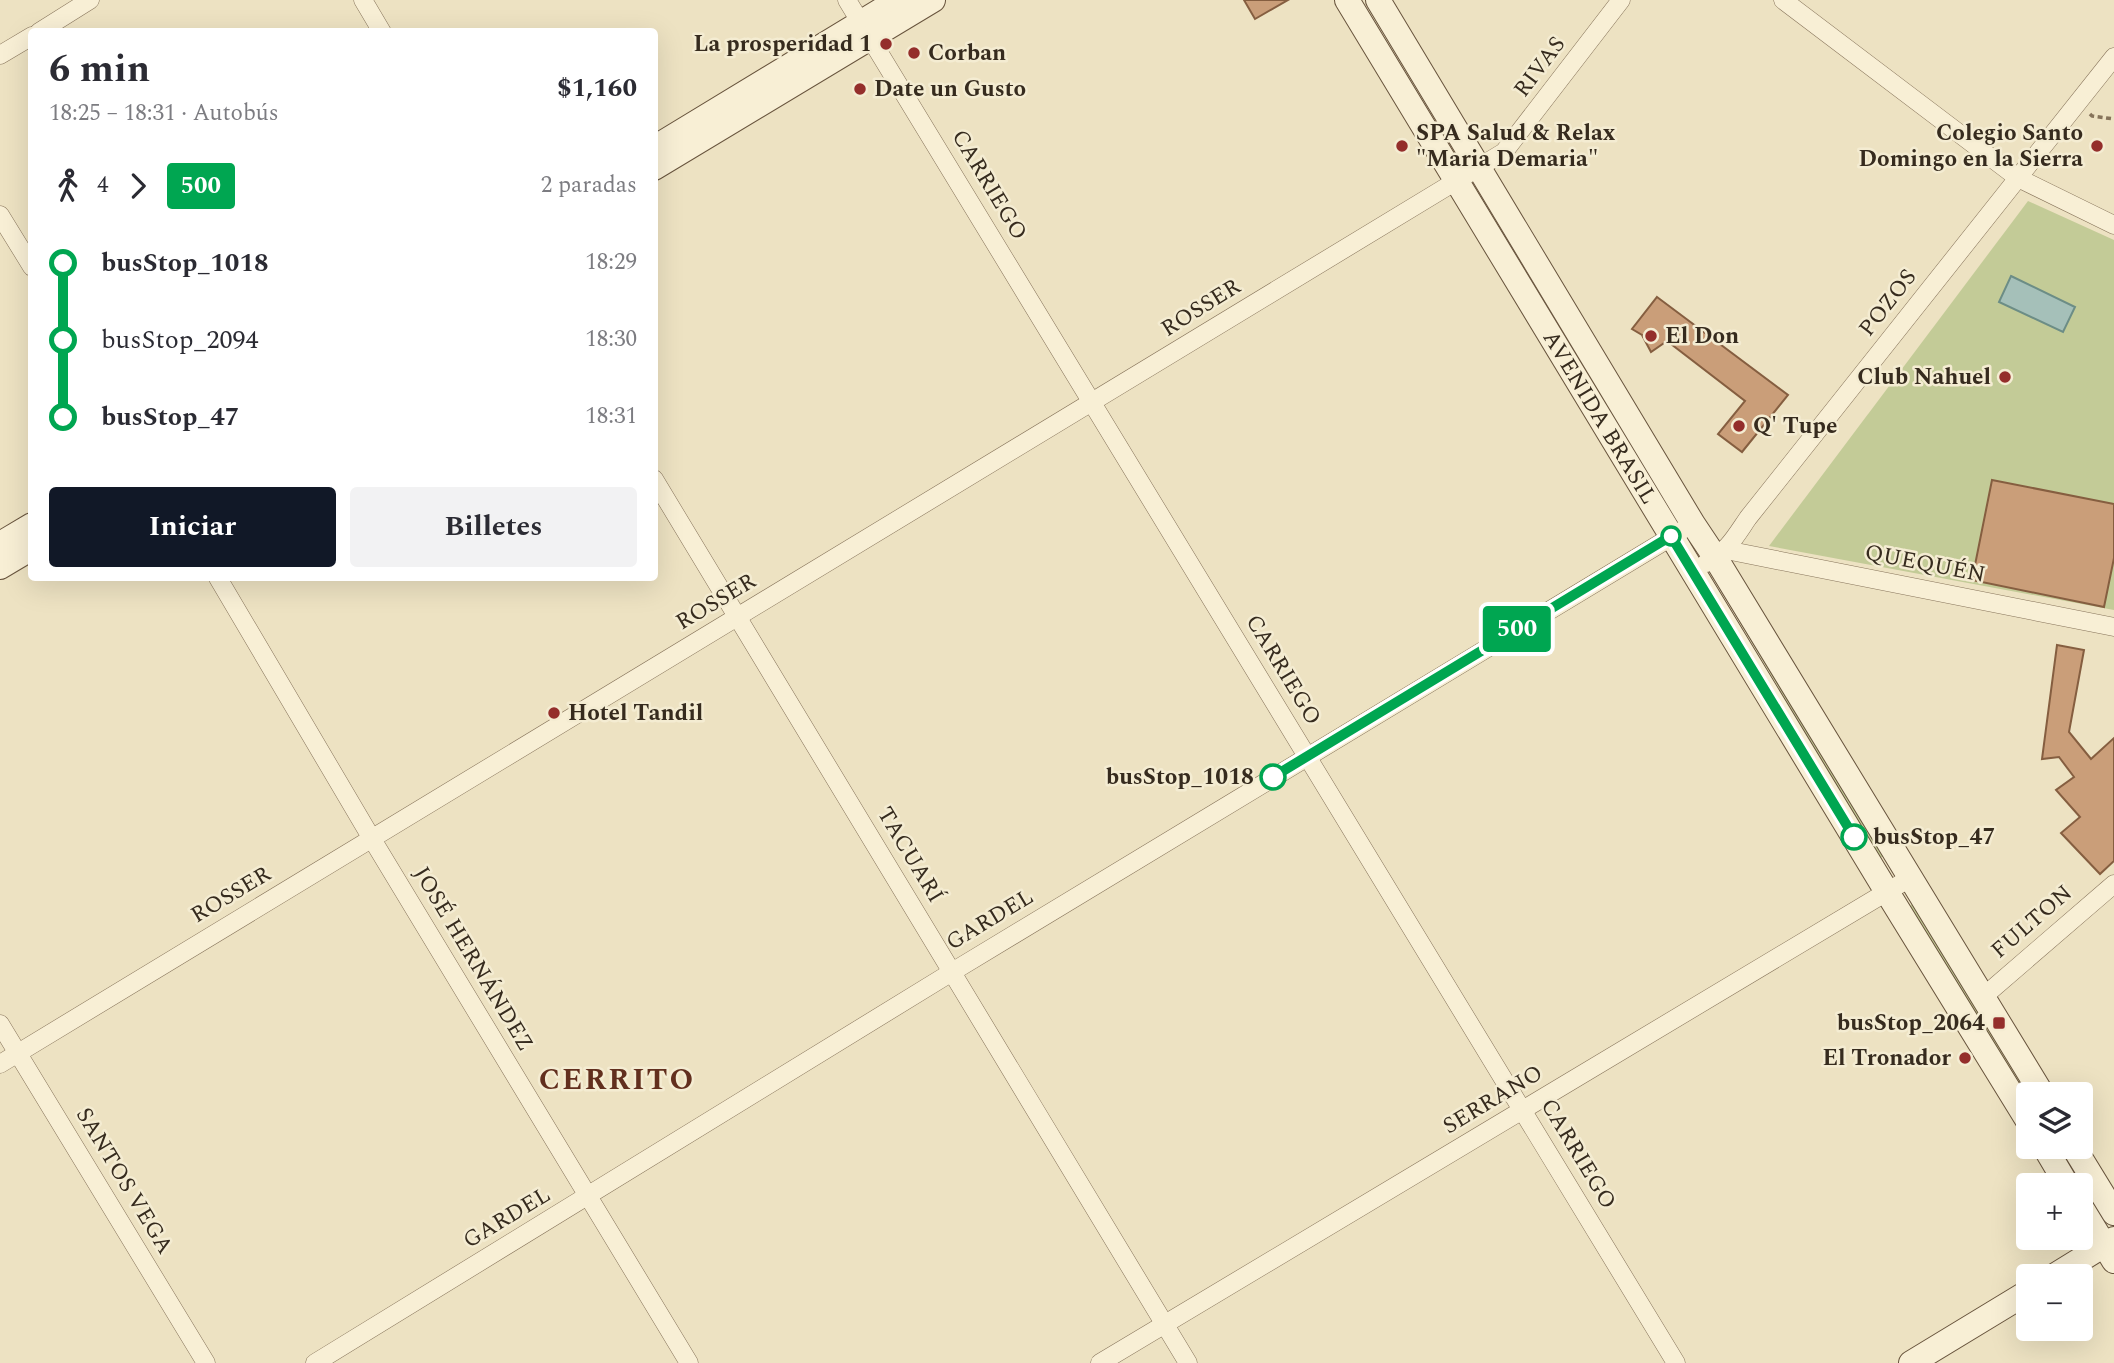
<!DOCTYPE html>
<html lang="es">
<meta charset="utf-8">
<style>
body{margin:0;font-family:Spectral,serif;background:#f2f2f3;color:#2b2b33;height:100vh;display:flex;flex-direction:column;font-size:26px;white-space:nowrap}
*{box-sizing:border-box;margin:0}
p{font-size:23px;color:#7c7c81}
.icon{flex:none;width:38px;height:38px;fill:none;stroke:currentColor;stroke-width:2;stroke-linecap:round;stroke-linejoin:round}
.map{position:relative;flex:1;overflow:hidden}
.sheet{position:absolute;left:28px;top:28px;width:630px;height:553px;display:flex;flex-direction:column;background:#fff;border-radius:7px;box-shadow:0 7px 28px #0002}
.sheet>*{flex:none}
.badge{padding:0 14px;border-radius:5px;font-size:24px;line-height:46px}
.tools{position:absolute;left:2016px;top:1082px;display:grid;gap:14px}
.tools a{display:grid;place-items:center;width:77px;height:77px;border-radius:7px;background:#fff;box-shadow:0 7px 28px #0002;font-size:35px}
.map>.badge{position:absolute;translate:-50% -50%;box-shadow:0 0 0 4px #fff}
.legs{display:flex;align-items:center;gap:10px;height:77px;padding:0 21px;font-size:23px}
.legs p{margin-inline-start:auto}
.summary{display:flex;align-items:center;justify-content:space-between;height:119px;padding:0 21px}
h1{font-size:38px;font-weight:700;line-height:52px}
.action{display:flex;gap:14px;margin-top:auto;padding:14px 21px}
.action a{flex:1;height:80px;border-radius:7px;background:#111827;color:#fff;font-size:28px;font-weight:700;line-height:80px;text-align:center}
.action a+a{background:#f2f2f3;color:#2b2b33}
ul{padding:0 21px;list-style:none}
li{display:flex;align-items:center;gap:24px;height:77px;font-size:26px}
li i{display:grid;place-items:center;width:10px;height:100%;margin:0 9px;background:currentColor}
li i::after{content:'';width:18px;height:18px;margin:-9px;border:5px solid;border-radius:50%;background:#fff}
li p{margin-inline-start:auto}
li:first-child i{background:linear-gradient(#0000 50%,currentColor 0)}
li:last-child i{background:linear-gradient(currentColor 50%,#0000 0)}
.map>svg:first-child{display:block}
.green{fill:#c3cb97}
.water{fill:#a5c0b9;stroke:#6c8d86;stroke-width:2}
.building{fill:#ca9e79;stroke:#855e40;stroke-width:2}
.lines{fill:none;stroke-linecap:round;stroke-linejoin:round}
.street-casing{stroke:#86735a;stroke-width:19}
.secondary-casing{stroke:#68543d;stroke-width:26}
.path{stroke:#86735a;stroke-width:3.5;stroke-dasharray:5 3.5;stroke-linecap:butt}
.street{stroke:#f8efd5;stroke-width:18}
.secondary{stroke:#f8efd5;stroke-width:24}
.line-1-casing{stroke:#fff;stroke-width:16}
.line-1{stroke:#00a651;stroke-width:10}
.poi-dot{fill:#942e2b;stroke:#f4ecd2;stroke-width:2.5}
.stop-1-dot{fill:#fff;stroke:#00a651;stroke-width:3.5}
.labels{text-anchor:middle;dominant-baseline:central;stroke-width:5;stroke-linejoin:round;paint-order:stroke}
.poi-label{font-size:23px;font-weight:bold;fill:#362b1e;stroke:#f4ecd2;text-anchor:start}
.street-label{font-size:23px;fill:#362b1e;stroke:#f4ecd2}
.stop-label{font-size:23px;font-weight:bold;fill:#362b1e;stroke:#f4ecd2;text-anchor:end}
.district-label{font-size:30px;font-weight:bold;letter-spacing:2px;fill:#622f1e;stroke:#f4ecd2}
</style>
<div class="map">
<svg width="2114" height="1363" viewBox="0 0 2114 1363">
<rect width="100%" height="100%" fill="#ede2c2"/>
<g class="green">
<path d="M 2028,201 L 2114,240 L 2114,610 L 1769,546 Z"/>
<path d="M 1714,579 L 1884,856 L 1880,858 Z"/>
<path d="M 1912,904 L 2028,1096 L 2028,1099 L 1909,907 Z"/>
</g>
<path class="water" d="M 2011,276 L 2075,307 L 2063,332 L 1999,302 Z"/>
<g class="building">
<path d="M 1244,0 L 1288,0 L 1255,19 Z"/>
<path d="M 1657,297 L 1788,395 L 1742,452 L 1718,434 L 1745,401 L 1667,341 L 1651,352 L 1642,335 L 1632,329 Z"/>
<path d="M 1992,480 L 2114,504 L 2114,558 L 2104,607 L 1972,580 Z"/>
<path d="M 2057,645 L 2084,650 L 2069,732 L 2091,759 L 2114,738 L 2114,861 L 2100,874 L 2061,833 L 2080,817 L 2056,790 L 2074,777 L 2059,757 L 2042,759 Z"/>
</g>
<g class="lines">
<defs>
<g id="street">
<path d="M 363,0 L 382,32"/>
<path d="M 847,0 L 1676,1363"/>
<path d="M 1783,0 L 2018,178 L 2114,225"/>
<path d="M 39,32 L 90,0"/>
<path d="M 0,55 L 32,36"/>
<path d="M 0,215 L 32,267"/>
<path d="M 654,479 L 1188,1363"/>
<path d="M 1726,550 L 2114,627"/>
<path d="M 1706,563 C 1729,549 1733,540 1748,518 L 2114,57"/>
<path d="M 218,578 L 372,839 L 689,1363"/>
<path d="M 1983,997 L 2114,884"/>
<path d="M 0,1024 L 206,1363"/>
<path d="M 0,1064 L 1504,152 L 1621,0"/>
<path d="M 315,1363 L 952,972 L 1681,531"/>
<path d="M 1100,1363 L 1910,878"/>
</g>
<g id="secondary">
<path id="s1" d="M 1347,0 L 1887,892 L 2028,1121"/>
<path d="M 1378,0 L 1693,524 L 1715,557 L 2042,1094"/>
<path d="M 654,148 L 898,0"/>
<path d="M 654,168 L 933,0"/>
<path d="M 0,544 L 32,525"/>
<path d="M 0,567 L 32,548"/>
<path d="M 2044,1146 L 2067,1185"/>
<path d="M 2073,1146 L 2114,1213"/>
<path d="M 2081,1207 L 2114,1261"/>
<path d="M 2054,1276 L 2114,1239"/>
<path d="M 1911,1363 L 2028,1292"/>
</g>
</defs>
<use href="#street" class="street-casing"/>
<use href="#secondary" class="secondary-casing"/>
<path class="path" d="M 2090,114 L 2092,116 L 2114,119"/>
<use href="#street" class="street"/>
<use href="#secondary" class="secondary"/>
</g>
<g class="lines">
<defs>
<path id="line-1" d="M 1273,777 L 1671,536 L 1854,837"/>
</defs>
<use href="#line-1" class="line-1-casing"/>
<use href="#line-1" class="line-1"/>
</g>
<g class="poi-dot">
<circle cx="886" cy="44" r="7"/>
<circle cx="914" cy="53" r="7"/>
<circle cx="860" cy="89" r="7"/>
<circle cx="1402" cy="146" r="7"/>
<circle cx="2097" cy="146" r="7"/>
<circle cx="1651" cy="336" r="7"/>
<circle cx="2005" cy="377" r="7"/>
<circle cx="1739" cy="426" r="7"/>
<circle cx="554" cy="713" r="7"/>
<rect x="1992" y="1016" width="14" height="14" rx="3.5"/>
<circle cx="1965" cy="1058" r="7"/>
</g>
<g class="stop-1-dot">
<circle cx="1671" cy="536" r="9"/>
<circle cx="1273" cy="777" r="12"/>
<circle cx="1854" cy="837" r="12"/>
</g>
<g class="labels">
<g class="poi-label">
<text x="872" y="44" text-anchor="end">La prosperidad 1</text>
<text x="928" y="53">Corban</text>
<text x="874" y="89">Date un Gusto</text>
<text x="1416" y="133">SPA Salud &amp; Relax<tspan x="1416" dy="26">"Maria Demaria"</tspan></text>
<text x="2083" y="133" text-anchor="end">Colegio Santo<tspan x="2083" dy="26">Domingo en la Sierra</tspan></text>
<text x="1665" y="336">El Don</text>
<text x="1991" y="377" text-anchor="end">Club Nahuel</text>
<text x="1753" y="426">Q' Tupe</text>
<text x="568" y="713">Hotel Tandil</text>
<text x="1985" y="1023" text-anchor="end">busStop_2064</text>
<text x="1951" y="1058" text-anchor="end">El Tronador</text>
</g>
<g class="street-label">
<text transform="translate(1540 67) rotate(-53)">RIVAS</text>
<text transform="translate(989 185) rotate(59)">CARRIEGO</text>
<text transform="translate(1888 303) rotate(-52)">POZOS</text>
<text transform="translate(1201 308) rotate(-32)">ROSSER</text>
<text stroke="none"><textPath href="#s1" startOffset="488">AVENIDA BRASIL</textPath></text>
<text transform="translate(1925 564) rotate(11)">QUEQUÉN</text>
<text transform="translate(716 602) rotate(-31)">ROSSER</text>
<text transform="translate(1283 670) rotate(59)">CARRIEGO</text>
<text transform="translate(910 855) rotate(59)">TACUARÍ</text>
<text transform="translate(231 895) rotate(-31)">ROSSER</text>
<text transform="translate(990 920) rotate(-31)">GARDEL</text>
<text transform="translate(2032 922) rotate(-41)">FULTON</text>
<text transform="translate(473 959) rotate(59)">JOSÉ HERNÁNDEZ</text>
<text transform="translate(1493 1100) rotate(-31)">SERRANO</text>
<text transform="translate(1578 1154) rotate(59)">CARRIEGO</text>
<text transform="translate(124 1181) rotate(59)">SANTOS VEGA</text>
<text transform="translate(507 1218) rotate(-31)">GARDEL</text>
</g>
<g class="stop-label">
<text x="1254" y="777">busStop_1018</text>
<text x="1873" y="837" text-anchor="start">busStop_47</text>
</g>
<g class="district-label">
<text x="617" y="1080">CERRITO</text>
</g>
</g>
</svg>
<div class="tools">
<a><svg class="icon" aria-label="layers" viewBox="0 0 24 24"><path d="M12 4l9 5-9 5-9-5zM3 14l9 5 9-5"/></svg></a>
<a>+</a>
<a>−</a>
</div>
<b class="badge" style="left:1517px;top:629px;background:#00a651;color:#fff">500</b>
<section class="sheet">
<div class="summary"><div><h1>6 min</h1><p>18:25 – 18:31 · Autobús</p></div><b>$1,160</b></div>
<div class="legs"><svg class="icon" aria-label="walk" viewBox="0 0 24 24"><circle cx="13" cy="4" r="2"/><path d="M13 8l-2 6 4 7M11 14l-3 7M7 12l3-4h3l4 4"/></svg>4<svg class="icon" aria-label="forward" viewBox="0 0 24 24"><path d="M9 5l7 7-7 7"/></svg><b class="badge" style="background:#00a651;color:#fff">500</b><p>2 paradas</p></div>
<ul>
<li><i style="color:#00a651"></i><b>busStop_1018</b><p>18:29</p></li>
<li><i style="color:#00a651"></i><span>busStop_2094</span><p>18:30</p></li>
<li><i style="color:#00a651"></i><b>busStop_47</b><p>18:31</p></li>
</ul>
<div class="action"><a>Iniciar</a><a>Billetes</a></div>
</section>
</div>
